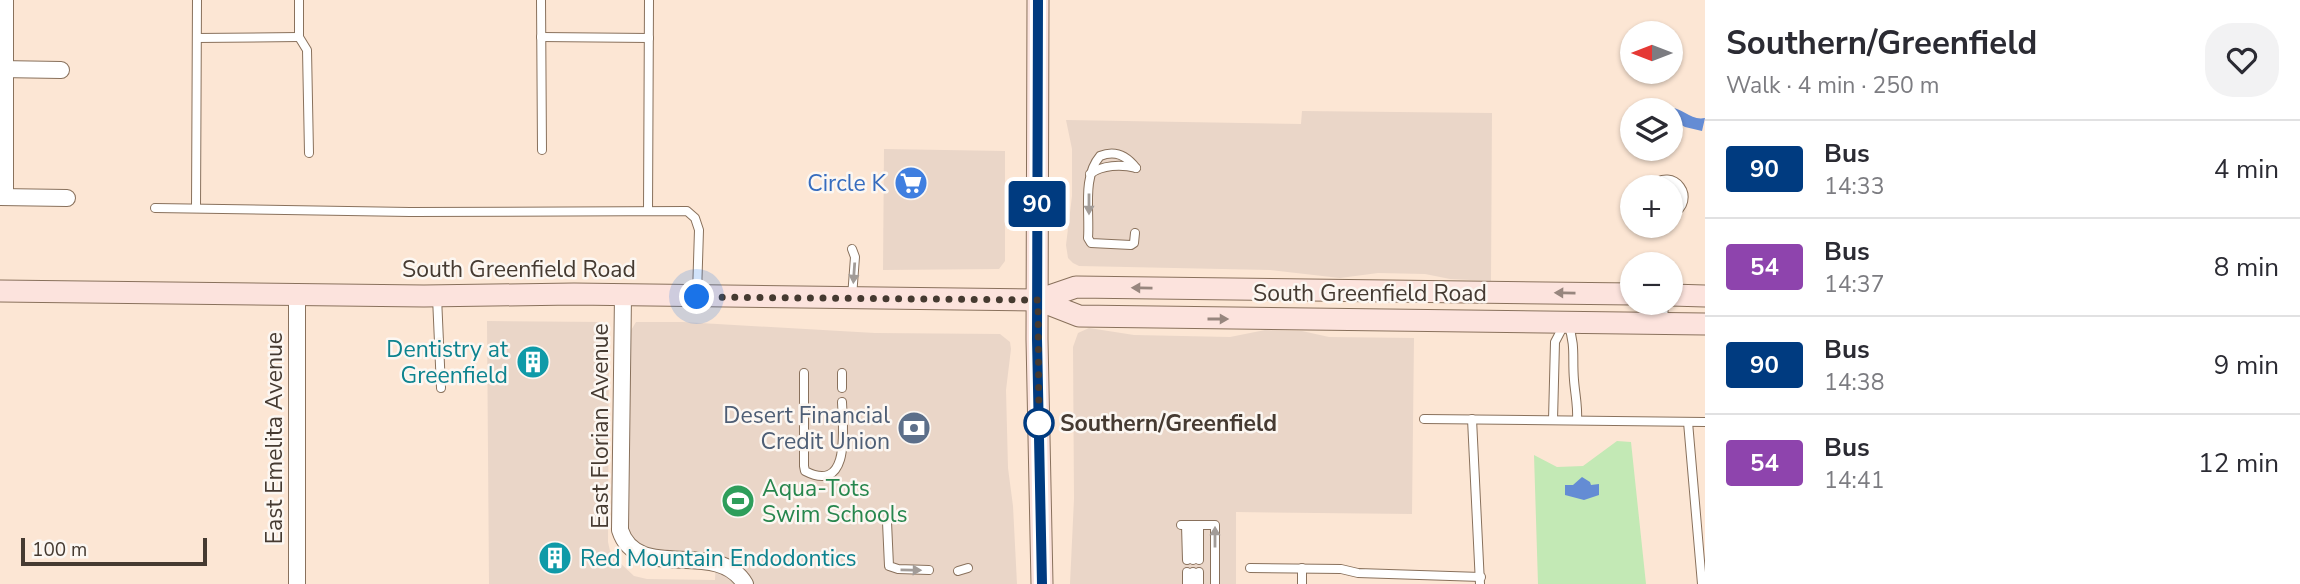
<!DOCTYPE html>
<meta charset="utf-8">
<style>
body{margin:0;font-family:"Nunito Sans",sans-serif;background:#f2f2f3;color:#2b2b33;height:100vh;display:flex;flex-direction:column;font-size:26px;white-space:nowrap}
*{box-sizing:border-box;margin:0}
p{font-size:23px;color:#7c7c81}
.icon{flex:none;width:38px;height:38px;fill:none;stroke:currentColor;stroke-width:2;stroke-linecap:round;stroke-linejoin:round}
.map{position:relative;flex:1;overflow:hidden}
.side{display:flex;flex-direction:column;background:#fff;width:595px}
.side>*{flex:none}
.badge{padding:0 14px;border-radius:5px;font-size:24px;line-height:46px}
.needle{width:46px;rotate:270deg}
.tools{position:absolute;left:1620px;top:21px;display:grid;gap:14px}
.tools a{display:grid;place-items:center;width:63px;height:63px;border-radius:50%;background:#fff;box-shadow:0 2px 5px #0004;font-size:35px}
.scale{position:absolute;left:21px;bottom:18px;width:186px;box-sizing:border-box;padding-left:7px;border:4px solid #453a31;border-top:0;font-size:19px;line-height:24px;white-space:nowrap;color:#453a31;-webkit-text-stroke:5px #fcf7f2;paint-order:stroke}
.you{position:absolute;width:35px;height:35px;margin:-18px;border:5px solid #fff;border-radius:50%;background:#1a73e8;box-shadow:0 0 0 10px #1a73e833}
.map>.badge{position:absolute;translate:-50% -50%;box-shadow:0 0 0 4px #fff}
.round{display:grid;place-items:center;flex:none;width:74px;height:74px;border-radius:28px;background:#f2f2f3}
.overview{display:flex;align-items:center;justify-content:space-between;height:119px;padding:0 21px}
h1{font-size:33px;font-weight:700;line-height:52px}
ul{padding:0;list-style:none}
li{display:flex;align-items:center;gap:21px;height:98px;padding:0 21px;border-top:2px solid #e1e1e2}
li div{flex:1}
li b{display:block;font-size:26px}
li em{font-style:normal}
li .badge{min-width:77px;font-weight:700;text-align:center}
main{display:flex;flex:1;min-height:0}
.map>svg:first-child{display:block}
.commercial{fill:#ead6c8}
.green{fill:#c3e9b5}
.water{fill:#648cd4}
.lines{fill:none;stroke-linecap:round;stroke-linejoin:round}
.lane-casing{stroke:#89715c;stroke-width:10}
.street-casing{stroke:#89715c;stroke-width:18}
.secondary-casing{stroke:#89715c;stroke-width:23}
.lane{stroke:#fff;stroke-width:8}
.street{stroke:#fff;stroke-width:16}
.secondary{stroke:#fce3dd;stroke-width:21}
.oneway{fill:#a29c98}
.oneway2{fill:#97867e}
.line-casing{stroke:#fff;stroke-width:16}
.line{stroke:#003b80;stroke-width:10}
.walk{stroke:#453a31;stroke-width:7;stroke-dasharray:0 12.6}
.stop-dot{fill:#fff;stroke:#003b80;stroke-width:3.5}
.labels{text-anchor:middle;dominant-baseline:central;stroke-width:5;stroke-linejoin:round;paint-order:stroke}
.shop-label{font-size:23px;fill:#366cbe;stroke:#fcf7f2;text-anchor:end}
.street-label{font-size:23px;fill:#453a31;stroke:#fcf7f2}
.culture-label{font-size:23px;fill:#0d838f;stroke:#fcf7f2;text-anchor:end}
.service-label{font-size:23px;fill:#4e5e75;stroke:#fcf7f2;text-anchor:end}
.stop-label{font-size:23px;font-weight:bold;fill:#453a31;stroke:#fcf7f2;text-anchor:start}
.leisure-label{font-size:23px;fill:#27864d;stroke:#fcf7f2;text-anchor:start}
</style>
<main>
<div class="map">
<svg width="1705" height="584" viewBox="0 0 1705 584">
<rect width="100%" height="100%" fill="#fce6d4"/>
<g class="commercial">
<path d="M 1302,111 L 1492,113 L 1491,281 L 1450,279 L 1425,274 L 1378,273 L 1340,278 L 1270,270 L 1079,266 L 1073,263 L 1068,258 L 1066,245 L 1072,196 L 1072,149 L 1066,120 L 1301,124 Z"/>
<path d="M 884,149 L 1005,151 L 1005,261 L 999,269 L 883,270 Z"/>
<path d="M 487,321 L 603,322 L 609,325 L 608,542 L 610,551 L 618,561 L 634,576 L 647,579 L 715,580 L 716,559 L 649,558 L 629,539 L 630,332 L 636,322 L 683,322 L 875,333 L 1000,334 L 1010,342 L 1011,349 L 1006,390 L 1008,468 L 1013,506 L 1017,584 L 489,584 Z"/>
<path d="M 1089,328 L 1134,335 L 1230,337 L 1265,330 L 1302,331 L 1329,337 L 1414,338 L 1412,514 L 1236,512 L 1236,584 L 1070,584 L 1074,499 L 1073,347 L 1078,333 Z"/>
</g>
<path class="green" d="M 1617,441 L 1631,442 L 1646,584 L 1538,584 L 1534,455 L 1557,467 L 1583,466 Z"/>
<g class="water">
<path d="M 1669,107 C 1683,108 1691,121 1705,118 L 1702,131 L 1685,127 L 1671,119 Z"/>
<path d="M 1582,477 L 1590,482 L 1591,485 L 1599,484 L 1599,495 L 1584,500 L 1565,495 L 1565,485 L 1573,485 Z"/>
</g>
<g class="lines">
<defs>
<g id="lane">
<path d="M 299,0 L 299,37 L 307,50 L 309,153"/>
<path d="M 541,0 L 542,150"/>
<path d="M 541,37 L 649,38"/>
<path d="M 197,38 L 299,37"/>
<path d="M 1090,174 C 1102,165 1121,164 1136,168"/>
<path d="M 1651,187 C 1673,164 1700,200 1671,215"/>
<path d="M 155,208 L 410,212 L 687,211 L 695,218 L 699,230 L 697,294"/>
<path d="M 196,208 L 197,0"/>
<path d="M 648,211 L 649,0"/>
<path d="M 1135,233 L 1134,243 L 1131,245 L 1091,243 L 1088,238 C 1090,212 1082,177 1100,156 C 1115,150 1126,155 1136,168"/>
<path d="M 852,249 L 855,257 L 852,297"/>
<path d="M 437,297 L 441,388"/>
<path d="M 1663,321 L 1664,303"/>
<path d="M 1568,324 C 1576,346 1572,358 1574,380 C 1575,394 1578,406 1577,420"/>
<path d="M 804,373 L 804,466 L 805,471 C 851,495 843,428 842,402"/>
<path d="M 842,373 L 842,388"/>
<path d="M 1424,419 L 1705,422"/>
<path d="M 1472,419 L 1480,584"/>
<path d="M 1553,420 L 1555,342 L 1565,323"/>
<path d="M 1688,422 L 1702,584"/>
<path d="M 887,522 L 889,566 L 898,569 L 929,570"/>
<path d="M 1181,525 L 1215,525 L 1215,584"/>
<path d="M 1186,525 L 1187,560"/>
<path d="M 1193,525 L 1193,560"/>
<path d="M 1199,560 L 1199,525"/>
<path d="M 1250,568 L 1341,569 L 1358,573 L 1481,577"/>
<path d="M 958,571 L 968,568"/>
<path d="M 1187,572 L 1187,584"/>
<path d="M 1193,572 L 1193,584"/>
<path d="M 1199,584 L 1199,572"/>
<path d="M 1302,584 L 1302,568"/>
</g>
<g id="street">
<path d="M 5,0 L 5,197"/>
<path d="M 0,69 L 61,70"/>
<path d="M 0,197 L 67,198"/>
<path d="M 623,295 L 620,530 C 637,584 717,537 745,584"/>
<path d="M 297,584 L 297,293"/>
</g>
<g id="secondary">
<path d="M 1038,0 L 1037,339 L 1042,584"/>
<path d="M 0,291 L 424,296 L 574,294 L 1038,300 L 1079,316 L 1705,324"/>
<path d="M 1671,295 L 1705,296"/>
<path d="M 1038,300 L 1076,287 L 1633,294"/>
</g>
</defs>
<use href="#lane" class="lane-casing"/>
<use href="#street" class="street-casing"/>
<use href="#secondary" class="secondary-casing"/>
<use href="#lane" class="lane"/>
<use href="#street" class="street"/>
<use href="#secondary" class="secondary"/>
</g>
<defs><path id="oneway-solid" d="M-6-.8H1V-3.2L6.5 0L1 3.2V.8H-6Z" transform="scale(1.75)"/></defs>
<g class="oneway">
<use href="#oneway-solid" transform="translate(1089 204) rotate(90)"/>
<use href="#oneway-solid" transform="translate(854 273) rotate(94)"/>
<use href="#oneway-solid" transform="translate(1215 537) rotate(-90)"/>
<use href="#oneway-solid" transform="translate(911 570) rotate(1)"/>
</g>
<g class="oneway2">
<use href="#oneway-solid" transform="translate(1142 288) rotate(-179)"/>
<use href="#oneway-solid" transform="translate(1565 293) rotate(-179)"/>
<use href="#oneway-solid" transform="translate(1218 319)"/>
</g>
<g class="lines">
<defs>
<path id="line" d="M 1038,0 L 1037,339 L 1042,584"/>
</defs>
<use href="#line" class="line-casing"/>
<use href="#line" class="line"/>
<path class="walk" d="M 697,297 L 1038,300 L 1039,423"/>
</g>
<defs>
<symbol id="supermarket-disc" viewBox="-11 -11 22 22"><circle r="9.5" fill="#3f7fe0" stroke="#fcf7f2"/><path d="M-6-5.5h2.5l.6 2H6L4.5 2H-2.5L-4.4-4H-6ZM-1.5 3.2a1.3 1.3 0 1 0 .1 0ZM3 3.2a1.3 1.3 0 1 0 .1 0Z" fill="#fff"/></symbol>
<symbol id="building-disc" viewBox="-11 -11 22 22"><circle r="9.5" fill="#0f9aa8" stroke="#fcf7f2"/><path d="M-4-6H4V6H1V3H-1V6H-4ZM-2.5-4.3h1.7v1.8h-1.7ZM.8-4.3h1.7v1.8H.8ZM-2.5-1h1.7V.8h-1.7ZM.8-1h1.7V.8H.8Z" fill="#fff"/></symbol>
<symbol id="bank-disc" viewBox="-11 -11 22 22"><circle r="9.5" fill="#5c6f8a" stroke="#fcf7f2"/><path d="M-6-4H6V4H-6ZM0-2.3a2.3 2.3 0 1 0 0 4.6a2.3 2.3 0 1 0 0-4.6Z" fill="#fff"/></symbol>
<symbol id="stadium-disc" viewBox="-11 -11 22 22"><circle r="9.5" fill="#2e9e5b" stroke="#fcf7f2"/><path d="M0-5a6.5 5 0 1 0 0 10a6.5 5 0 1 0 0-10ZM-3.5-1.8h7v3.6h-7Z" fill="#fff"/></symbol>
</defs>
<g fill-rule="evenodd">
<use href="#supermarket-disc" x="892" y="164" width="38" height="38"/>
<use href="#building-disc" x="514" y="343" width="38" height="38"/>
<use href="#bank-disc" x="895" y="409" width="38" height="38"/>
<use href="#stadium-disc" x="719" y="482" width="38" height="38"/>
<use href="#building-disc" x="536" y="539" width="38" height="38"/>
</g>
<circle class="stop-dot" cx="1039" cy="423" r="14"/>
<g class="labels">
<g class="shop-label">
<text x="886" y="183">Circle K</text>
</g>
<g class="street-label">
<text x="519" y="269">South Greenfield Road</text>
<text x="1370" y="293">South Greenfield Road</text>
<text transform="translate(600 426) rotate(-90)">East Florian Avenue</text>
<text transform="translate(274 438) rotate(-90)">East Emelita Avenue</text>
</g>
<g class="culture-label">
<text x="508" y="349">Dentistry at<tspan x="508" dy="26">Greenfield</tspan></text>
<text x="580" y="558" text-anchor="start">Red Mountain Endodontics</text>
</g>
<g class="service-label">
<text x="890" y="415">Desert Financial<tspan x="890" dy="26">Credit Union</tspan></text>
</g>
<g class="stop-label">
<text x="1060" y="423">Southern/Greenfield</text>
</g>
<g class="leisure-label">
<text x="762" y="488">Aqua-Tots<tspan x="762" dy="26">Swim Schools</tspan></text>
</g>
</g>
</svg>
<div class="tools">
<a><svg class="needle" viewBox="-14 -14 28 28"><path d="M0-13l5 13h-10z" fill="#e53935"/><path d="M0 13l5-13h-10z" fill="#7c7c81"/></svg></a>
<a><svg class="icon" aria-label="layers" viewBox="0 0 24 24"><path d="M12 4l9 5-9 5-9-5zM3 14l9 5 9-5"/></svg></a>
<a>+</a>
<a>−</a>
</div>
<div class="scale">100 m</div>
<div class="you" style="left:697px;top:297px"></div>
<b class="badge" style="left:1037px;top:204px;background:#003b80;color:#fff">90</b>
</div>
<section class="side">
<div class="overview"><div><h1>Southern/Greenfield</h1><p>Walk · 4 min · 250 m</p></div><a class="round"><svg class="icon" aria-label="heart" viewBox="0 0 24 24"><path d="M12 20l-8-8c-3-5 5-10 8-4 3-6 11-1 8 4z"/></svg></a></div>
<ul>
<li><span class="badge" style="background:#003b80;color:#fff">90</span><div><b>Bus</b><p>14:33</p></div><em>4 min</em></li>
<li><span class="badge" style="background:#8e44ad;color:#fff">54</span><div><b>Bus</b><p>14:37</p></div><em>8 min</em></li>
<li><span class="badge" style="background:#003b80;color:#fff">90</span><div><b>Bus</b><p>14:38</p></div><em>9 min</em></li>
<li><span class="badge" style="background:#8e44ad;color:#fff">54</span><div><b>Bus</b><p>14:41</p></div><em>12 min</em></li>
</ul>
</section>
</main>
